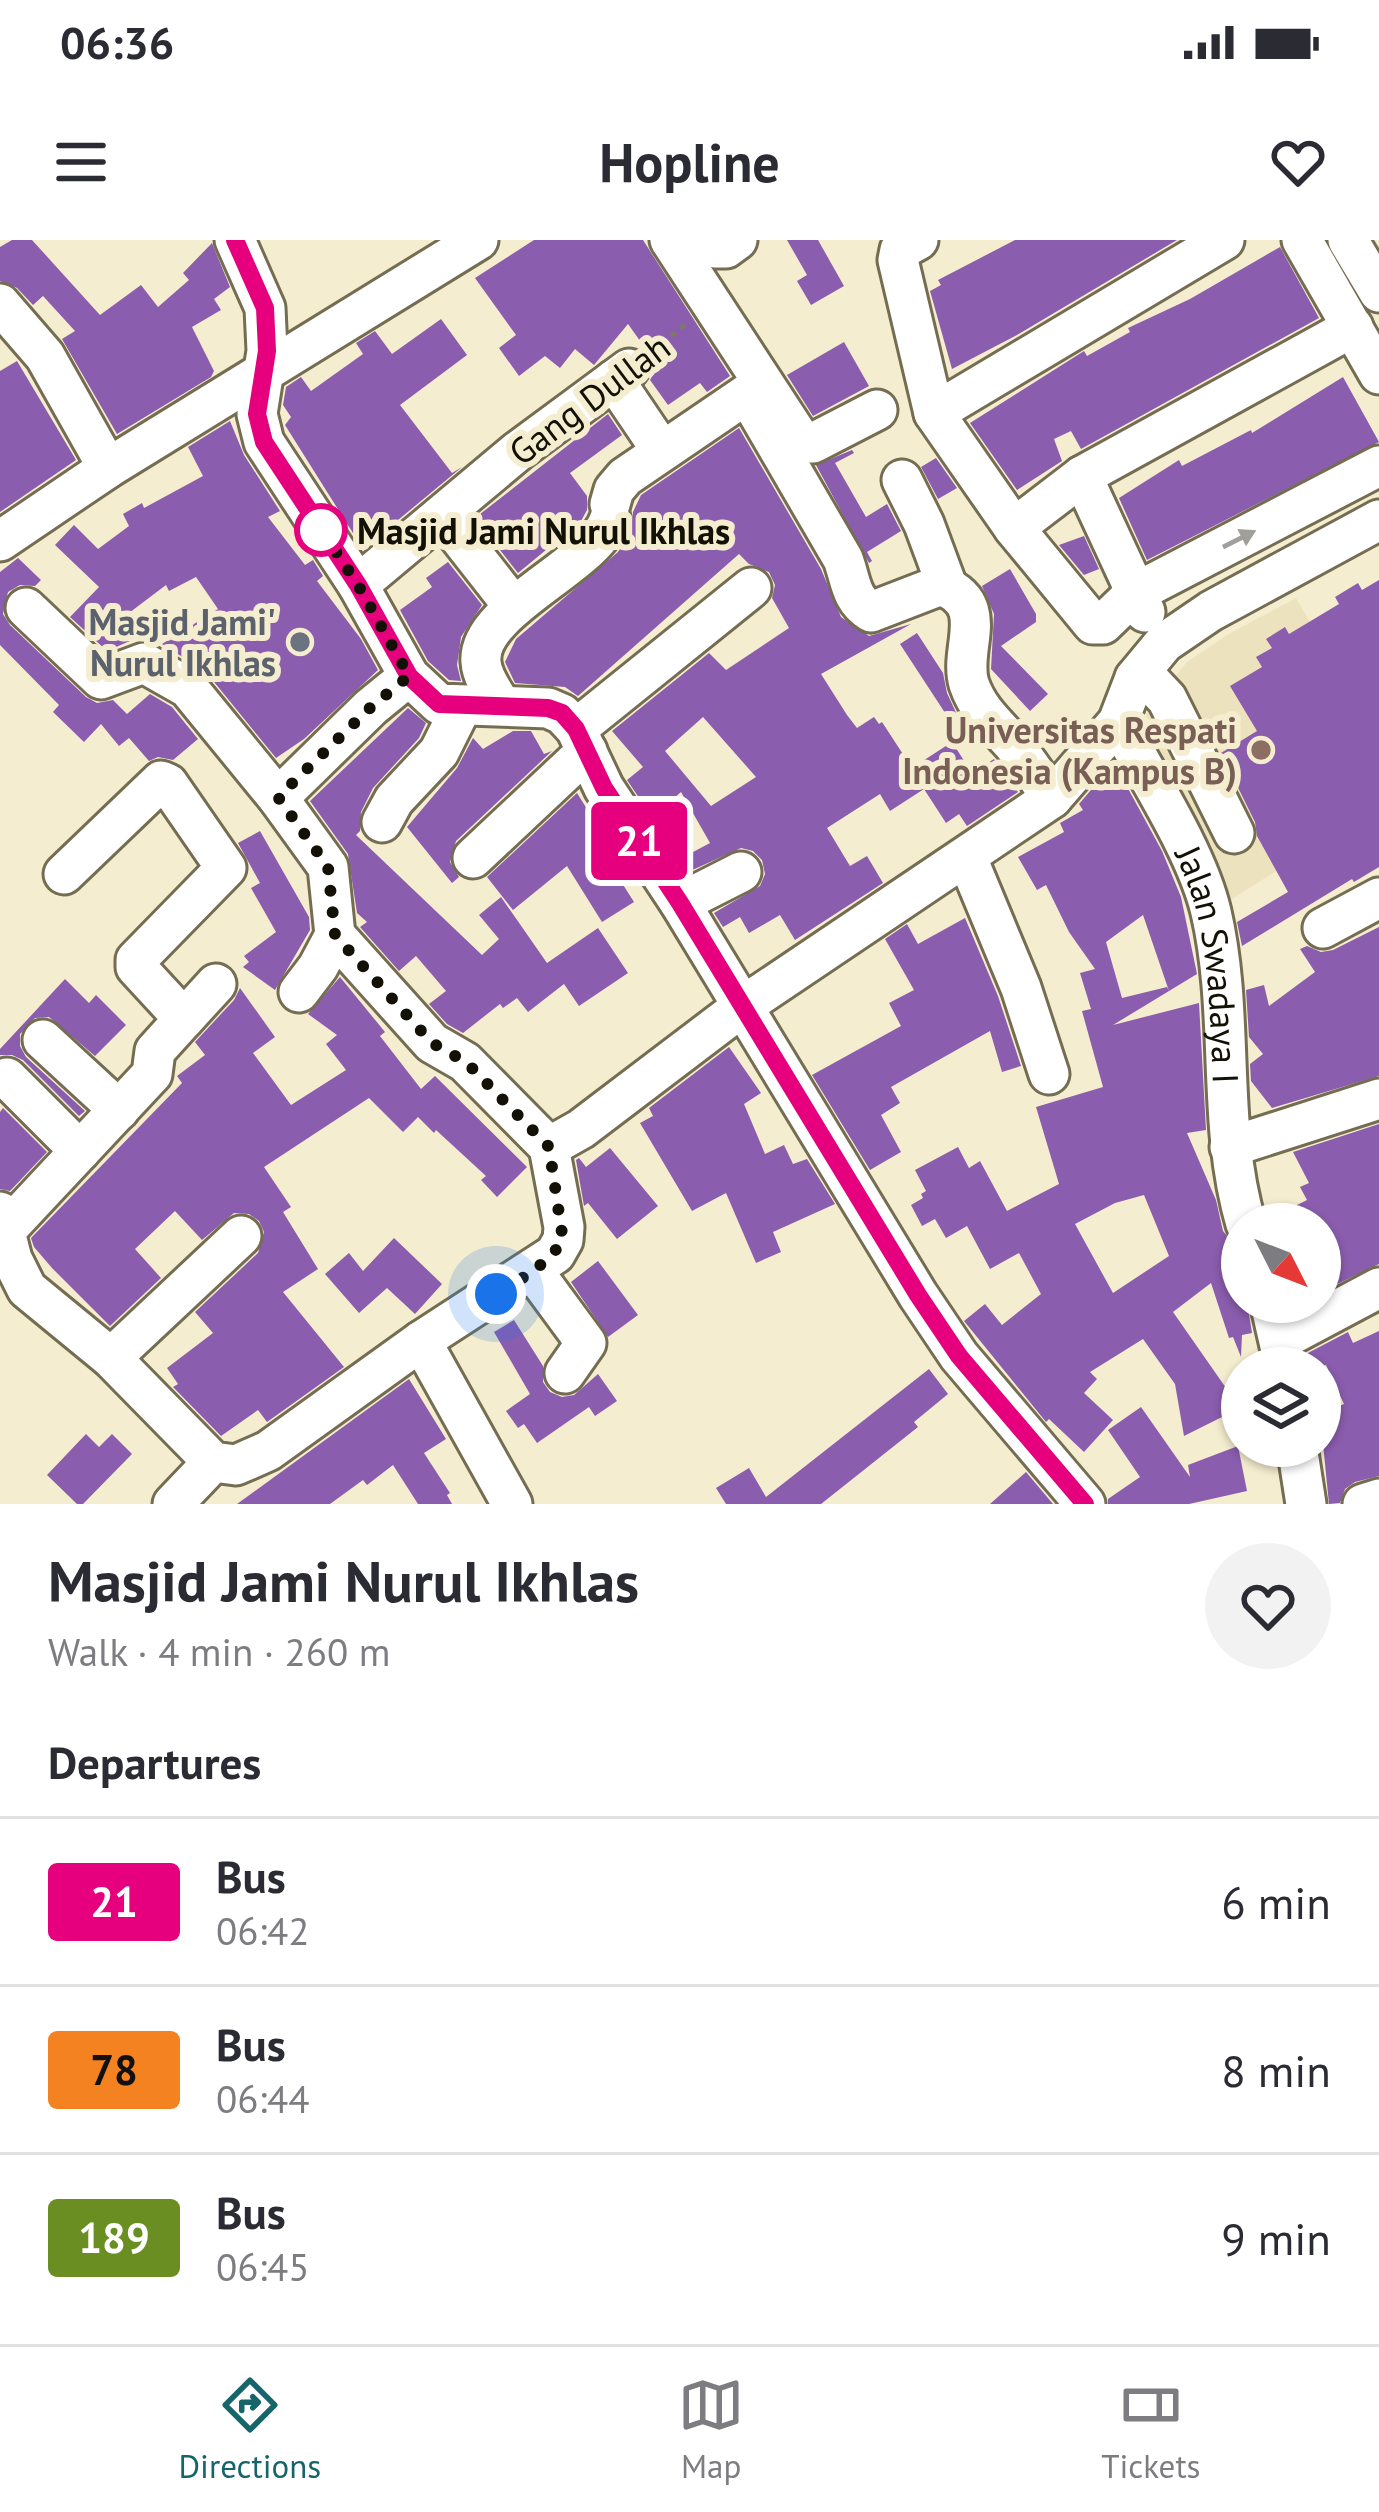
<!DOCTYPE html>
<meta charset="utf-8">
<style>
body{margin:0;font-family:"PT Sans",sans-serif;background:#f2f2f3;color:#2b2b33;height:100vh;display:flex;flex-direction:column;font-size:45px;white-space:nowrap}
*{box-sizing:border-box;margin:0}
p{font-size:39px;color:#7c7c81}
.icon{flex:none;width:66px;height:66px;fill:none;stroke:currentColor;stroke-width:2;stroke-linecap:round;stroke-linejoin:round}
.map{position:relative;height:1264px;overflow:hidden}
.drawer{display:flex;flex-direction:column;background:#fff;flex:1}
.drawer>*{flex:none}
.badge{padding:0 24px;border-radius:9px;font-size:42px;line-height:78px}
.needle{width:78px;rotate:132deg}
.buttons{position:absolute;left:1221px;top:963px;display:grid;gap:24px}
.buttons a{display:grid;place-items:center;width:120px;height:120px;border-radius:50%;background:#fff;box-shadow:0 3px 9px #0004;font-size:60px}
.you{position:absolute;width:60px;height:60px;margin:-30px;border:9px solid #fff;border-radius:50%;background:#1a73e8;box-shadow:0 0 0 18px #1a73e833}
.map>.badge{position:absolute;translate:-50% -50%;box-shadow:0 0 0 6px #fff}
h2{padding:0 48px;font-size:45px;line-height:108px}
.round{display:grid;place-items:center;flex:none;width:126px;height:126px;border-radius:63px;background:#f2f2f3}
.head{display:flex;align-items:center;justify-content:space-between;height:204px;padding:0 48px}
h1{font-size:57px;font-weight:600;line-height:90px}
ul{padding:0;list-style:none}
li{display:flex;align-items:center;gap:36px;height:168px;padding:0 48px;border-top:3px solid #e1e1e2}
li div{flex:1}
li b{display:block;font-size:45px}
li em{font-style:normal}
li .badge{min-width:132px;font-weight:700;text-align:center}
.status{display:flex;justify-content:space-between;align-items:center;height:84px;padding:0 60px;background:#fff;direction:ltr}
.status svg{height:33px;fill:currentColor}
header{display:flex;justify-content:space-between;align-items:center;height:156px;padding:0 48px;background:#fff;font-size:54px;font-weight:600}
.menu{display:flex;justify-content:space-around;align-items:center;height:168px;border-top:3px solid #e1e1e2;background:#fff;font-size:33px;color:#7c7c81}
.menu a{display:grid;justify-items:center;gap:6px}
.menu .selected{color:#16656b}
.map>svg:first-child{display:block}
.built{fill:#ece2bd}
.building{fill:#8b5dae;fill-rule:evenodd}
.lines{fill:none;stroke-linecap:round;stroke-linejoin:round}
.minor-casing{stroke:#746d52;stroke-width:45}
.path{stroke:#7e7965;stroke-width:4.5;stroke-dasharray:6 6;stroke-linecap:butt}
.minor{stroke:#fff;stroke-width:39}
.oneway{fill:#a19f9b}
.line-casing{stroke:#fff;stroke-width:27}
.line{stroke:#e6007e;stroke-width:18}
.walk{stroke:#131006;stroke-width:12;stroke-dasharray:0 21.6}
.stop-dot{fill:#fff;stroke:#e6007e;stroke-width:6}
.worship-dot{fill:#6b7280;stroke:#f5edcf;stroke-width:4.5}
.education-dot{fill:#8d6e63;stroke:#f5edcf;stroke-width:4.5}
.labels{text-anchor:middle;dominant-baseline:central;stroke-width:12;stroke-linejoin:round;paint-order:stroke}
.street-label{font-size:36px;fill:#131006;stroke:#f5edcf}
.stop-label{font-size:36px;font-weight:bold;fill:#131006;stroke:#f5edcf;text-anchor:start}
.worship-label{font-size:36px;font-weight:bold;fill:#5b616d;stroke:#f5edcf;text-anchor:end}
.education-label{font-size:36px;font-weight:bold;fill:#785e54;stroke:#f5edcf;text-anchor:end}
</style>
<div class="status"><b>06:36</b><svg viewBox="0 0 49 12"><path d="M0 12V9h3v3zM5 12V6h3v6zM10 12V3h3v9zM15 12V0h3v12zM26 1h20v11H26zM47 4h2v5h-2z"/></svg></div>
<header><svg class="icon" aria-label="menu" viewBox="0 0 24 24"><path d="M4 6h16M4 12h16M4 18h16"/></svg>Hopline<svg class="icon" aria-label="heart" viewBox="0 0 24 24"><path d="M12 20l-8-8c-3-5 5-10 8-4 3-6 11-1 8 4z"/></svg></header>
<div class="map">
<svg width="1379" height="1264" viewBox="0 0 1379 1264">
<rect width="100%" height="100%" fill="#f5edcf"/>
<path class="built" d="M 1296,358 L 1342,436 L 1379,566 L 1232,659 L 1148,524 L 1137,495 L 1150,468 L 1187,422 L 1227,395 Z"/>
<g class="building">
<path d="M 12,0 L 32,0 L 100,75 L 141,45 L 158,67 L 189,40 L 183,33 L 212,3 L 230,47 L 214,59 L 221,70 L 192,87 L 214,131 L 211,137 L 117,194 L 62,99 L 75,91 L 43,56 L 33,65 L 17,48 L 0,41 L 0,7 Z"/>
<path d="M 534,0 L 643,0 L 730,136 L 707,152 L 700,143 L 668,165 L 650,140 L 658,126 L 628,84 L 594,125 L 575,109 L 560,128 L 545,116 L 519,136 L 499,108 L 516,95 L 475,38 Z"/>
<path d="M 787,0 L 818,0 L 844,46 L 811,65 L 797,41 L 807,35 Z"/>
<path d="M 1015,0 L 1177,0 L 1017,95 L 952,129 L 930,51 L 941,45 L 938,40 Z"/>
<path d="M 1280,7 L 1319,78 L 1081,209 L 1071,191 L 1054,199 L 1062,221 L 1017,250 L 970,183 L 1084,111 L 1087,116 L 1130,92 L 1128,88 L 1190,59 Z"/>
<path d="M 441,79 L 467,115 L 400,165 L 452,233 L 462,227 L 363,309 L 285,185 L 291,177 L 283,165 L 286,147 L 301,137 L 311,151 L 363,114 L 356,103 L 375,91 L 392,114 Z"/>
<path d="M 844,102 L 869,146 L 813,176 L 787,135 Z"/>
<path d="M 17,121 L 76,220 L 0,272 L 0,131 Z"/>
<path d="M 1343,137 L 1379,202 L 1147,320 L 1119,258 L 1179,220 L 1182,226 L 1251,190 L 1252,193 Z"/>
<path d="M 608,174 L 622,195 L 570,233 L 587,256 L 587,270 L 581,281 L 518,333 L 475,278 Z"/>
<path d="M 230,181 L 244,215 L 280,271 L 268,277 L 305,325 L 313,320 L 323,336 L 317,341 L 361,399 L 378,430 L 304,499 L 276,518 L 206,432 L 162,404 L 218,369 L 196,337 L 169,351 L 166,345 L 121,379 L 139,397 L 107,411 L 70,377 L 99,347 L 55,305 L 74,285 L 98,309 L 129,286 L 123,274 L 142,263 L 144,268 L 203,236 L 188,207 Z"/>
<path d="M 739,188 L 821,329 L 841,377 L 869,396 L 911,384 L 821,434 L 847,475 L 857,488 L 874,477 L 879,484 L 882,482 L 912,528 L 952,502 L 972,533 L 994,519 L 1018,552 L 967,586 L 959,574 L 946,583 L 924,549 L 890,571 L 880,554 L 827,588 L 850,626 L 867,616 L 883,643 L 795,700 L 780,675 L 749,693 L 740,677 L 723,687 L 714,673 L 760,646 L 765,634 L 762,620 L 753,611 L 741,608 L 688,632 L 680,619 L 710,603 L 681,552 L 652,577 L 627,540 L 643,527 L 612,491 L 709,413 L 726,430 L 789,388 L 772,358 L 775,345 L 769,332 L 749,324 L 739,314 L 578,456 L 565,447 L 515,443 L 505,422 L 516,399 L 618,312 L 631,289 L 633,272 L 641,255 ZM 703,477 L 756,537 L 711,566 L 665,511 Z"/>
<path d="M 852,210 L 854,213 L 835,223 L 866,277 L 887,264 L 901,291 L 867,312 L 872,321 L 869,323 L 816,225 Z"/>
<path d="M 936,218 L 957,248 L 938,259 L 921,227 Z"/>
<path d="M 1084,296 L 1099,329 L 1084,335 L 1059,305 Z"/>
<path d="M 18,318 L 41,340 L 35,346 L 20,345 L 8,352 L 3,374 L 10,385 L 86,457 L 97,463 L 113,460 L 127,474 L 150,454 L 172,467 L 198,499 L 173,520 L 158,517 L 149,521 L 129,498 L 119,506 L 101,484 L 84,502 L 53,472 L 59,465 L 0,405 L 0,332 Z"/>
<path d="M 448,322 L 482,365 L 461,397 L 457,425 L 461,441 L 449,440 L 428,421 L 400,370 L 432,347 L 426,338 Z"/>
<path d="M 1010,329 L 1036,374 L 1036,382 L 1001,406 L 1048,454 L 1030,471 L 991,429 L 994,374 L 982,346 Z"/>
<path d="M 1379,340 L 1379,627 L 1354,642 L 1352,639 L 1242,706 L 1237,682 L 1288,652 L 1257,596 L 1255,582 L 1221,513 L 1257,491 L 1230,446 L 1262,427 L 1256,417 L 1272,408 L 1266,399 L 1285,387 L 1289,394 L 1339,364 L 1335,357 L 1358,343 L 1362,350 Z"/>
<path d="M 917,393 L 943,433 L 947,453 L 958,477 L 951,482 L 900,404 Z"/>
<path d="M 408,468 L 426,483 L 419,498 L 373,548 L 361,572 L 360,591 L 356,595 L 482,715 L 499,699 L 479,675 L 501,657 L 547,723 L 598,688 L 628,733 L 579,766 L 564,744 L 528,772 L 517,758 L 503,768 L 500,764 L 463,793 L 447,784 L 429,764 L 446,751 L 416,716 L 399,731 L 360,687 L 367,682 L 357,673 L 348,614 L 310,561 Z"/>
<path d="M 513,491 L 531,491 L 544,514 L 552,511 L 456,601 L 450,622 L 459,637 L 452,643 L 407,587 L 457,528 L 473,498 L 483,509 Z"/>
<path d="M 1119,532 L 1162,611 L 1181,657 L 1197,734 L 1169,751 L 1143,675 L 1106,702 L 1122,758 L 1167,747 L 1169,751 L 1113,785 L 1199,763 L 1206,890 L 1187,893 L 1216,960 L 1223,991 L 1242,1014 L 1242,1062 L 1247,1062 L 1252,1093 L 1242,1095 L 1241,1117 L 1233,1097 L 1229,1098 L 1211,1043 L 1173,1072 L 1240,1168 L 1184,1196 L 1175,1144 L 1143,1099 L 1090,1132 L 1097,1139 L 1084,1153 L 1113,1180 L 1084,1212 L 1049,1179 L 1046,1182 L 964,1081 L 985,1064 L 1002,1085 L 1041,1054 L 1019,1013 L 990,1029 L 967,986 L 946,998 L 935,979 L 922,986 L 911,965 L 923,958 L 921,954 L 926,951 L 915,930 L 958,907 L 969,928 L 980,921 L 1007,971 L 1059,944 L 1036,867 L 1103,847 L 1082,771 L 1091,769 L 1080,733 L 1095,729 L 1069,692 L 1046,645 L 1037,650 L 1018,617 L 1064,592 L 1060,583 L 1083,570 L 1079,564 L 1096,544 ZM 1144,955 L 1169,1016 L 1113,1053 L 1075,984 L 1115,963 Z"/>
<path d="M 577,553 L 597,585 L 589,591 L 634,662 L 602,682 L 567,626 L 513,670 L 487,637 Z"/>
<path d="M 260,591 L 309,677 L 310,690 L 275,750 L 243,727 L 249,722 L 244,716 L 276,692 L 251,648 L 260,643 L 238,603 Z"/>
<path d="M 965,678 L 998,756 L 1021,826 L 1002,832 L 990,791 L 891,847 L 900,863 L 881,875 L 901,912 L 870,930 L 812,835 L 901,786 L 889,763 L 914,750 L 885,699 L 907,684 L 918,704 Z"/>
<path d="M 1379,687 L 1379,836 L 1272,868 L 1251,841 L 1250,824 L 1263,814 L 1249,797 L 1246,750 L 1264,745 L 1269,766 L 1315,732 L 1300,709 L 1307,706 L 1321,712 L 1333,710 Z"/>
<path d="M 340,737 L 385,792 L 380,796 L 421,849 L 435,836 L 527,927 L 497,957 L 481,940 L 486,936 L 436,890 L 434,893 L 418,877 L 403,892 L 369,858 L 264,927 L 291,967 L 283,972 L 318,1029 L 283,1052 L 344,1127 L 267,1182 L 258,1170 L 221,1196 L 173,1147 L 178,1144 L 167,1128 L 213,1093 L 195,1072 L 258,1013 L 264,992 L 259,981 L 249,974 L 234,973 L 202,1000 L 175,971 L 135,1009 L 161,1038 L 110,1086 L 52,1028 L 34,1007 L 31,998 L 182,843 L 177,836 L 205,815 L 195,802 L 234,760 L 240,748 L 275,797 L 253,813 L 291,865 L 346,830 L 326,804 L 337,795 L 308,774 Z"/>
<path d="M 65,739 L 89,763 L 96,755 L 126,785 L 95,816 L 49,777 L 35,778 L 20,794 L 20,806 L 26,817 L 85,871 L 79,876 L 23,820 L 12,815 L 0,815 L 0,809 Z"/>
<path d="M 729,807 L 761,853 L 744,864 L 765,914 L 784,905 L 793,924 L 807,919 L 835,964 L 773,992 L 781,1012 L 756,1023 L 726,953 L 692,971 L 640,883 L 653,876 L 649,868 Z"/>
<path d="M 3,868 L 47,912 L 10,951 L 0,949 L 0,872 Z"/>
<path d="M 1379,884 L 1379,1024 L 1323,1051 L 1320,984 L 1269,984 L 1269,979 L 1307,960 L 1300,947 L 1309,943 L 1293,912 Z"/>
<path d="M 610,908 L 658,966 L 617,999 L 588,963 L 584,966 L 576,920 L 579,918 L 586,927 Z"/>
<path d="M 394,998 L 442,1044 L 415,1074 L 387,1048 L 359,1073 L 325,1034 L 349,1013 L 363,1031 Z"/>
<path d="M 598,1021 L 638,1075 L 608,1097 L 571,1042 Z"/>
<path d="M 514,1080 L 543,1126 L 543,1142 L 550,1152 L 562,1157 L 574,1155 L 598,1134 L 617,1161 L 595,1176 L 589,1167 L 537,1203 L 524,1184 L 518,1188 L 506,1171 L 530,1154 L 494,1092 Z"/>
<path d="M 1379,1091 L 1379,1236 L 1355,1242 L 1345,1249 L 1340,1263 L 1329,1264 L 1320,1174 L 1344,1164 L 1326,1125 L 1313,1128 L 1306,1114 L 1348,1092 L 1353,1103 Z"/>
<path d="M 929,1129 L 948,1154 L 914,1182 L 918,1187 L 821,1264 L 726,1264 L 716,1248 L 749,1228 L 766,1257 Z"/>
<path d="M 409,1139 L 446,1199 L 424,1213 L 450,1253 L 447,1255 L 452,1264 L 418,1264 L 393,1225 L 367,1245 L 363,1240 L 330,1264 L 237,1264 Z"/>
<path d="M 1141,1167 L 1190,1237 L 1188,1225 L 1238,1206 L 1247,1251 L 1189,1264 L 1108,1264 L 1108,1259 L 1140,1237 L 1108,1190 Z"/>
<path d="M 86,1194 L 99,1207 L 112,1194 L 132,1214 L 83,1264 L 77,1264 L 47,1235 Z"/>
<path d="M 1026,1232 L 1053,1264 L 990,1264 Z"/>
</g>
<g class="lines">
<defs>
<g id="minor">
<path d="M 235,0 L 265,68 L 267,111 L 257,174 L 264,202 L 358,345 L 409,436 L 439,464 L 548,468 L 562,474 L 576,489 L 604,548 L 680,663 L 918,1055 L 959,1116 L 1085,1264"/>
<path d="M 670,0 L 800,199 L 813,203 L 877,170"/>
<path d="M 704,0 L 715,8 L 726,8 L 737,0"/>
<path d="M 918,0 L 900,10 L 898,20 L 934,173 L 1014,288 L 1093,384 L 1103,384 L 1135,353 L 1379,226"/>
<path d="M 1302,0 L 1379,134"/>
<path d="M 1348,0 L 1379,52"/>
<path d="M 0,64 L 45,116 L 108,228"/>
<path d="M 614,140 L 662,211"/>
<path d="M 934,173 L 1224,0"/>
<path d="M 1082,236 L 1145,372"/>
<path d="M 902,240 L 924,284 L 947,346"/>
<path d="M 610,264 L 614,250 L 625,237 L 747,154 L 843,319 C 851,340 850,359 871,372 L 941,345 C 993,365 958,408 969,444 C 978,470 995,484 1013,504 C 1027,521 1039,540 1052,558"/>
<path d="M 442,275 L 514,367"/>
<path d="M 1014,288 L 1082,236 L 1353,87"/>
<path d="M 0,301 L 108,228 L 478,0"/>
<path d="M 358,345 L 518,211 L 629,129"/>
<path d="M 26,368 L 101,439 L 144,423 L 188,448 L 278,558 L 328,627 L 335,695 L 432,803 L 465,822 L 549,907 L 564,987 L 563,1000 L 555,1014 L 421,1101 L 512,1264"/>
<path d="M 1135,438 L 1150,441 L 1167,459 L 1234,593"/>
<path d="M 501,465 C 493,452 482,437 481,422 C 476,369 597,325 610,278"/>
<path id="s1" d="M 1118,482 C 1148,538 1197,612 1211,672 C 1235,775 1216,882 1246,984"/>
<path d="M 576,489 L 751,348"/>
<path d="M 278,558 L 371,467 L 409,436"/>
<path d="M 382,582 L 394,560 L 439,512 L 462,466"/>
<path d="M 473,618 L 587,511"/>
<path d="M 967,618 L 1021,748 L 1049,834"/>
<path d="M 680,663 L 741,632"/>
<path d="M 1323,688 L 1379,658"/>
<path d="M 299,752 L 318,727 L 335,695"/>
<path d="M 184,779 L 216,744"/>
<path d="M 43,800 L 119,870"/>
<path d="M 7,838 L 80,911"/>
<path d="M 549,907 L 581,889 L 743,766 L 1052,558 L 1118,482 L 1135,438 L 1164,403 L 1211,371 L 1379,280"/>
<path d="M 1230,907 L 1379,859"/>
<path d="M 0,972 L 12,1019 L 27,1049 L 111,1118 L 213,1222 L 236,1225 L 268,1211 L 421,1101"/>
<path d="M 6,990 L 152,834 L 155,811 L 184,779 L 136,727 L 136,720 L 226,628 L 168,544 L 161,541 L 64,634"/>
<path d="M 533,1031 L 586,1103 L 565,1133"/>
<path d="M 1270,1062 L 1285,1128"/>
<path d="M 1281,1100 L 1379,1048"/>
<path d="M 111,1118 L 241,996"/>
<path d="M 1297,1206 L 1306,1264"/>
<path d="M 173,1264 L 213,1222"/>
<path d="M 1363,1264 L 1379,1259"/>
</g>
</defs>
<use href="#minor" class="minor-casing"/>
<path class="path" d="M 652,111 L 686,84"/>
<use href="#minor" class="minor"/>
</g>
<defs><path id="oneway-solid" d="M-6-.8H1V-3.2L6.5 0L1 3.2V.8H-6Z" transform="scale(3)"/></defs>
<use class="oneway" href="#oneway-solid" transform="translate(1239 299) rotate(-27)"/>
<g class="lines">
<defs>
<path id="line" d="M 235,0 L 265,68 L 267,111 L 257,174 L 264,202 L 358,345 L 409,436 L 439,464 L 548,468 L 562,473 L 576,489 L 604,548 L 680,663 L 918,1055 L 959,1116 L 1085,1264"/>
</defs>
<use href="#line" class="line-casing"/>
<use href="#line" class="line"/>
<path class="walk" d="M 321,290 L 311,274 L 358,345 L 409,436 L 371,467 L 278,557 L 328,627 L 335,695 L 432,803 L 466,822 L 549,907 L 563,1000 C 547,1025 521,1039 496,1054"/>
</g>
<circle class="stop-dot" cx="321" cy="290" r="24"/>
<circle class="worship-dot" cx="300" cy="402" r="12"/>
<circle class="education-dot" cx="1261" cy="510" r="12"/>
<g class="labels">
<g class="street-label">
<text transform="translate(589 159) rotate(-37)">Gang Dullah</text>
<text stroke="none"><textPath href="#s1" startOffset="264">Jalan Swadaya I</textPath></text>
</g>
<g class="stop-label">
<text x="357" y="290">Masjid Jami Nurul Ikhlas</text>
</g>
<g class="worship-label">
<text x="276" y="381">Masjid Jami'<tspan x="276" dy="41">Nurul Ikhlas</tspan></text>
</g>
<g class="education-label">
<text x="1237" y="489">Universitas Respati<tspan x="1237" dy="41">Indonesia (Kampus B)</tspan></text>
</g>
</g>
</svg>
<div class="buttons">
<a><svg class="needle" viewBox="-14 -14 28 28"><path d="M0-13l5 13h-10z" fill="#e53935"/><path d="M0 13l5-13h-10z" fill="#7c7c81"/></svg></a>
<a><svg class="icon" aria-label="layers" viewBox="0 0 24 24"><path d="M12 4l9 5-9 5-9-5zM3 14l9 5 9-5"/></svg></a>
</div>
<div class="you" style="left:496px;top:1054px"></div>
<b class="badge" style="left:639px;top:601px;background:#e6007e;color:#fff">21</b>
</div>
<section class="drawer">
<div class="head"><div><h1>Masjid Jami Nurul Ikhlas</h1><p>Walk · 4 min · 260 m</p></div><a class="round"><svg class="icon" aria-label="heart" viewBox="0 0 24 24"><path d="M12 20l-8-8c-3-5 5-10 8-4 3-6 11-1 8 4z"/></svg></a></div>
<h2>Departures</h2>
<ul>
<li><span class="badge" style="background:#e6007e;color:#fff">21</span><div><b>Bus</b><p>06:42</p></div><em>6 min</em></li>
<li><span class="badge" style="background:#f58220;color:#111">78</span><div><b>Bus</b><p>06:44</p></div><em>8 min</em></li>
<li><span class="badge" style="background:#6b8e23;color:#fff">189</span><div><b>Bus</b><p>06:45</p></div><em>9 min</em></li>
</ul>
</section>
<nav class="menu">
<a class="selected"><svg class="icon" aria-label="directions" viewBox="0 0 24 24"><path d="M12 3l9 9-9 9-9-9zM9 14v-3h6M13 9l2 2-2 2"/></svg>Directions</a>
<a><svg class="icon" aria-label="map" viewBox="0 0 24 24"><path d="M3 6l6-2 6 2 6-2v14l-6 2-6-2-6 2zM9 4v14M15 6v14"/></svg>Map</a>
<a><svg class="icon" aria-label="tickets" viewBox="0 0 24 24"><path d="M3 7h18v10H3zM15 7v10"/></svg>Tickets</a>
</nav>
